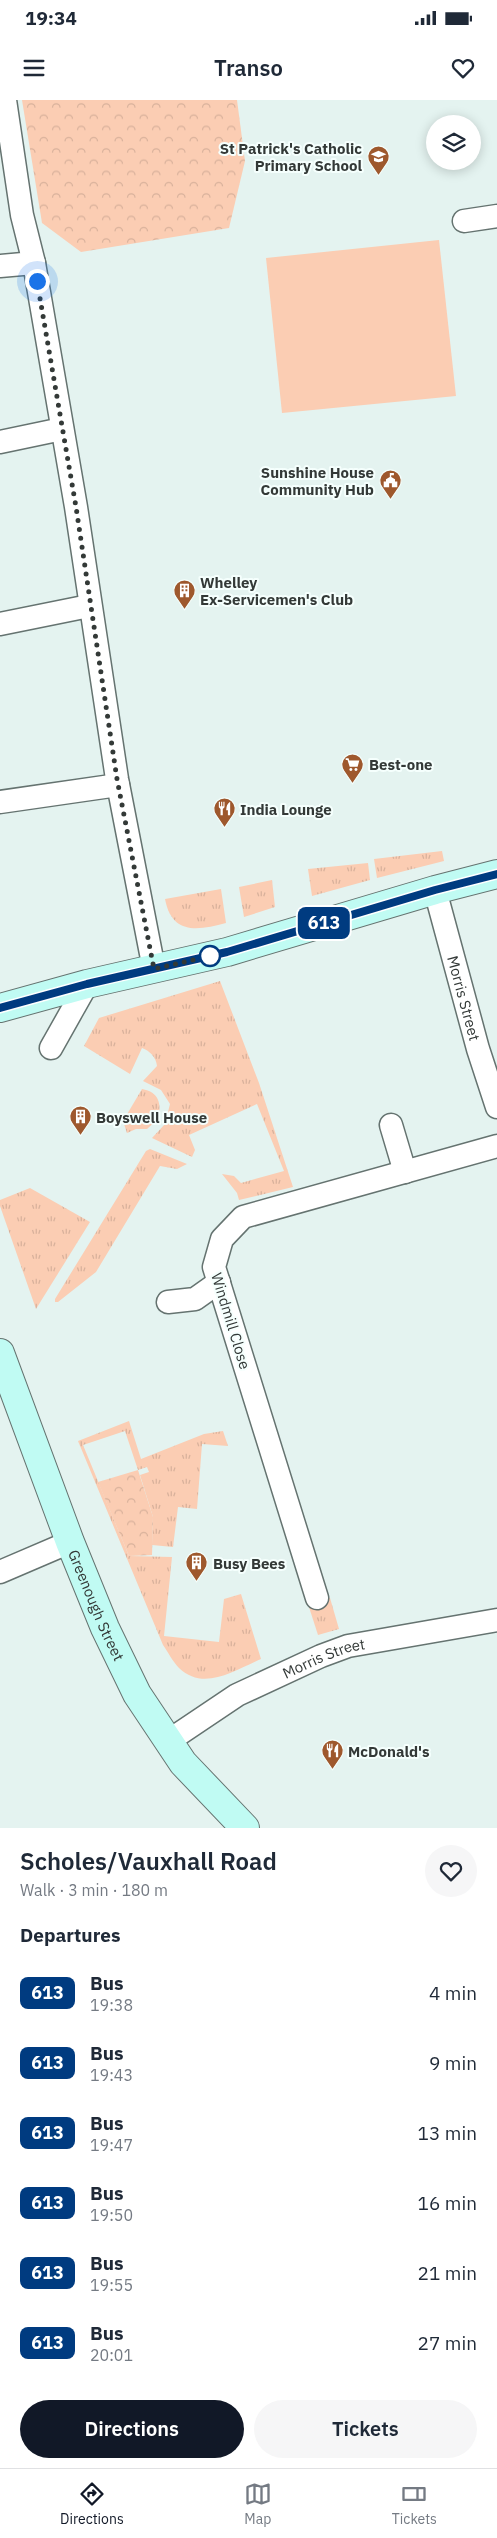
<!DOCTYPE html>
<meta charset="utf-8">
<style>
body{margin:0;font-family:"IBM Plex Sans",sans-serif;background:#f6f6f7;color:#1f2937;height:100vh;display:flex;flex-direction:column;font-size:19px;white-space:nowrap}
*{box-sizing:border-box;margin:0}
p{font-size:16px;color:#747a83}
.icon{flex:none;width:28px;height:28px;fill:none;stroke:currentColor;stroke-width:2;stroke-linecap:round;stroke-linejoin:round}
.map{position:relative;height:1728px;overflow:hidden}
.sheet{display:flex;flex-direction:column;background:#fff;flex:1}
.sheet>*{flex:none}
.badge{padding:0 10px;border-radius:8px;font-size:18px;line-height:32px}
.fabs{position:absolute;left:426px;top:15px;display:grid;gap:10px}
.fabs a{display:grid;place-items:center;width:55px;height:55px;border-radius:50%;background:#fff;box-shadow:0 2px 12px #0003;font-size:25px}
.you{position:absolute;width:25px;height:25px;margin:-12px;border:4px solid #fff;border-radius:50%;background:#1a73e8;box-shadow:0 0 0 8px #1a73e833}
.map>.badge{position:absolute;translate:-50% -50%;box-shadow:0 0 0 2px #fff}
h2{padding:0 20px;font-size:19px;line-height:45px}
.round{display:grid;place-items:center;flex:none;width:52px;height:52px;border-radius:26px;background:#f6f6f7}
.overview{display:flex;align-items:center;justify-content:space-between;height:85px;padding:0 20px}
h1{font-size:24px;font-weight:600;line-height:38px}
.action{display:flex;gap:10px;margin-top:auto;padding:10px 20px}
.action a{flex:1;height:58px;border-radius:30px;background:#111827;color:#fff;font-size:20px;font-weight:600;line-height:58px;text-align:center}
.action a+a{background:#f6f6f7;color:#1f2937}
ul{padding:0;list-style:none}
li{display:flex;align-items:center;gap:15px;height:70px;padding:0 20px}
li div{flex:1}
li b{display:block;font-size:19px}
li em{font-style:normal}
li .badge{min-width:55px;font-weight:700;text-align:center}
.status{display:flex;justify-content:space-between;align-items:center;height:35px;padding:0 25px;background:#fff;direction:ltr}
.status svg{height:14px;fill:currentColor}
header{display:flex;justify-content:space-between;align-items:center;height:65px;padding:0 20px;background:#fff;font-size:22px;font-weight:600}
.dock{display:flex;justify-content:space-around;align-items:center;height:70px;border-top:1px solid #e0e1e3;background:#fff;font-size:14px;color:#747a83}
.dock a{display:grid;justify-items:center;gap:2px}
.dock .on{color:#111827}
.map>svg:first-child{display:block}
.grass{fill:url(#grass-tufts)}
.park{fill:url(#park-crowns)}
.garden{fill:#fbcdb3}
.lines{fill:none;stroke-linecap:round;stroke-linejoin:round}
.street-casing{stroke:#657370;stroke-width:25}
.secondary-casing{stroke:#657370;stroke-width:30}
.street{stroke:#fff;stroke-width:22}
.secondary{stroke:#c0fbf3;stroke-width:28}
.line-casing{stroke:#fff;stroke-width:11}
.line{stroke:#003b80;stroke-width:8}
.walk{stroke:#333937;stroke-width:5;stroke-dasharray:0 9}
.stop-dot{fill:#fff;stroke:#003b80;stroke-width:2.5}
.labels{text-anchor:middle;dominant-baseline:central;stroke-width:4;stroke-linejoin:round;paint-order:stroke}
.poi-label{font-size:15px;font-weight:bold;fill:#333937;stroke:#f5fffd;text-anchor:start}
.street-label{font-size:15px;fill:#333937;stroke:#f5fffd}
</style>
<div class="status"><b>19:34</b><svg viewBox="0 0 49 12"><path d="M0 12V9h3v3zM5 12V6h3v6zM10 12V3h3v9zM15 12V0h3v12zM26 1h20v11H26zM47 4h2v5h-2z"/></svg></div>
<header><svg class="icon" aria-label="menu" viewBox="0 0 24 24"><path d="M4 6h16M4 12h16M4 18h16"/></svg>Transo<svg class="icon" aria-label="heart" viewBox="0 0 24 24"><path d="M12 20l-8-8c-3-5 5-10 8-4 3-6 11-1 8 4z"/></svg></header>
<div class="map">
<svg width="497" height="1728" viewBox="0 0 497 1728">
<defs>
<pattern id="grass-tufts" width="24" height="20" patternUnits="userSpaceOnUse" patternTransform="scale(1.25)"><rect width="24" height="20" fill="#fbcdb3"/><path d="M3 7l-1-3M5 7V3M7 7l1-3M15 17l-1-3M17 17v-4M19 17l1-3" fill="none" stroke="#d8b19b"/></pattern>
<pattern id="park-crowns" width="20" height="18" patternUnits="userSpaceOnUse" patternTransform="scale(1.25)"><rect width="20" height="18" fill="#fbcdb3"/><path d="M2 6a3 3 0 1 1 6 0M12 15a3 3 0 1 1 6 0" fill="none" stroke="#d8b19b"/></pattern>
</defs>
<rect width="100%" height="100%" fill="#e4f3f0"/>
<g class="grass">
<path d="M 442,751 L 444,761 L 377,778 L 374,759 Z"/>
<path d="M 368,763 L 370,780 L 312,796 L 308,769 Z"/>
<path d="M 272,780 L 275,807 L 244,817 L 239,787 Z"/>
<path d="M 221,789 L 226,823 C 199,830 172,836 165,799 Z"/>
<path d="M 220,881 L 259,983 L 293,1087 L 239,1100 L 237,1093 L 222,1074 L 234,1076 L 241,1083 L 284,1071 L 257,1004 L 189,1035 L 195,1050 L 192,1057 L 152,1038 L 165,1024 L 170,1004 L 161,990 L 143,981 L 157,966 C 156,957 150,951 142,948 L 130,974 L 84,946 L 99,918 Z"/>
<path d="M 142,989 C 159,992 162,1004 158,1019 L 147,1029 L 136,1029 L 127,1033 L 123,1021 Z"/>
<path d="M 150,1049 L 187,1064 L 177,1069 L 160,1066 L 96,1172 L 58,1202 L 55,1202 L 55,1199 L 146,1051 Z"/>
<path d="M 30,1088 L 90,1122 L 36,1209 L 0,1106 L 0,1100 Z"/>
<path d="M 129,1321 L 141,1359 L 204,1334 L 223,1331 L 228,1346 L 202,1344 L 197,1409 L 178,1407 L 173,1447 L 152,1445 L 153,1417 L 140,1375 L 149,1372 L 147,1367 L 138,1370 L 125,1331 L 83,1345 L 129,1456 L 172,1457 L 164,1536 L 219,1542 L 224,1499 L 241,1494 L 261,1559 C 235,1570 204,1592 179,1568 C 173,1562 168,1552 163,1545 L 78,1341 Z"/>
<path d="M 330,1498 L 339,1529 L 318,1535 L 308,1504 Z"/>
</g>
<g class="park">
<path d="M 22,0 L 237,0 L 245,61 L 229,128 L 81,152 L 42,123 Z"/>
<path d="M 138,1370 L 153,1417 L 152,1455 L 129,1456 L 98,1382 Z"/>
</g>
<path class="garden" d="M 439,140 L 456,296 L 282,313 L 266,158 Z"/>
<g class="lines">
<defs>
<g id="street">
<path d="M 5,0 L 22,115 L 34,163 L 76,407 L 117,679 L 154,869"/>
<path d="M 464,121 L 497,116"/>
<path d="M 0,166 L 34,163"/>
<path d="M 0,342 L 62,329"/>
<path d="M 0,524 L 89,506"/>
<path d="M 0,702 L 118,685"/>
<path id="s1" d="M 435,790 L 478,949 L 497,1007"/>
<path d="M 51,948 L 87,884"/>
<path d="M 391,1025 L 405,1072"/>
<path d="M 168,1202 L 195,1199 L 219,1182"/>
<path d="M 0,1472 L 70,1442"/>
<path d="M 317,1498 L 214,1167 L 222,1139 L 243,1117 L 497,1046"/>
<path id="s2" d="M 167,1642 L 237,1595 L 321,1556 L 348,1546 L 497,1520"/>
</g>
<g id="secondary">
<path d="M 0,908 L 87,884 L 227,852 L 435,790 L 497,774"/>
<path id="s3" d="M 0,1253 L 70,1442 L 105,1528 L 137,1594 L 183,1663 L 245,1728"/>
</g>
</defs>
<use href="#street" class="street-casing"/>
<use href="#secondary" class="secondary-casing"/>
<use href="#street" class="street"/>
<use href="#secondary" class="secondary"/>
</g>
<g class="lines">
<defs>
<path id="line" d="M 0,908 L 87,884 L 227,852 L 435,790 L 497,774"/>
</defs>
<use href="#line" class="line-casing"/>
<use href="#line" class="line"/>
<path class="walk" d="M 37,181 L 76,407 L 117,679 L 154,869 L 210,856"/>
</g>
<defs>
<symbol id="school-pin" viewBox="-11 -11 22 30"><path d="M0 17L-7.5 6A9.5 9.5 0 1 1 7.5 6Z" fill="#9e582d" stroke="#f5fffd"/><path d="M0-5L7-2L0 1L-7-2ZM-4 1L0 2.5L4 1V4Q0 6-4 4Z" fill="#fff"/></symbol>
<symbol id="civic-pin" viewBox="-11 -11 22 30"><path d="M0 17L-7.5 6A9.5 9.5 0 1 1 7.5 6Z" fill="#9e582d" stroke="#f5fffd"/><path d="M-.6-6.5H3V-4.5H.6V-3L4-1V1h2V6H-6V1h2V-1L-.6-3ZM-1.2 2.5V6h2.4V2.5Z" fill="#fff"/></symbol>
<symbol id="building-pin" viewBox="-11 -11 22 30"><path d="M0 17L-7.5 6A9.5 9.5 0 1 1 7.5 6Z" fill="#9e582d" stroke="#f5fffd"/><path d="M-4-6H4V6H1V3H-1V6H-4ZM-2.5-4.3h1.7v1.8h-1.7ZM.8-4.3h1.7v1.8H.8ZM-2.5-1h1.7V.8h-1.7ZM.8-1h1.7V.8H.8Z" fill="#fff"/></symbol>
<symbol id="supermarket-pin" viewBox="-11 -11 22 30"><path d="M0 17L-7.5 6A9.5 9.5 0 1 1 7.5 6Z" fill="#9e582d" stroke="#f5fffd"/><path d="M-6-5.5h2.5l.6 2H6L4.5 2H-2.5L-4.4-4H-6ZM-1.5 3.2a1.3 1.3 0 1 0 .1 0ZM3 3.2a1.3 1.3 0 1 0 .1 0Z" fill="#fff"/></symbol>
<symbol id="restaurant-pin" viewBox="-11 -11 22 30"><path d="M0 17L-7.5 6A9.5 9.5 0 1 1 7.5 6Z" fill="#9e582d" stroke="#f5fffd"/><path d="M-5-6h1v4h1v-4h1v4h1v-4h1v5L-1.5 .5V6h-2V.5L-5-1ZM5-6V6H3V1.5H1.5Q1.5-4 5-6Z" fill="#fff"/></symbol>
</defs>
<g fill-rule="evenodd">
<use href="#school-pin" x="366" y="44" width="25" height="34"/>
<use href="#civic-pin" x="378" y="368" width="25" height="34"/>
<use href="#building-pin" x="172" y="478" width="25" height="34"/>
<use href="#supermarket-pin" x="340" y="652" width="25" height="34"/>
<use href="#restaurant-pin" x="212" y="696" width="25" height="34"/>
<use href="#building-pin" x="68" y="1004" width="25" height="34"/>
<use href="#building-pin" x="184" y="1450" width="25" height="34"/>
<use href="#restaurant-pin" x="320" y="1638" width="25" height="34"/>
</g>
<circle class="stop-dot" cx="210" cy="856" r="10"/>
<g class="labels">
<g class="poi-label">
<text x="362" y="48" text-anchor="end">St Patrick's Catholic<tspan x="362" dy="17">Primary School</tspan></text>
<text x="374" y="372" text-anchor="end">Sunshine House<tspan x="374" dy="17">Community Hub</tspan></text>
<text x="200" y="482">Whelley<tspan x="200" dy="17">Ex-Servicemen's Club</tspan></text>
<text x="369" y="664">Best-one</text>
<text x="240" y="709">India Lounge</text>
<text x="96" y="1017">Boyswell House</text>
<text x="213" y="1463">Busy Bees</text>
<text x="348" y="1651">McDonald's</text>
</g>
<g class="street-label">
<text stroke="none"><textPath href="#s1" startOffset="112">Morris Street</textPath></text>
<text transform="translate(231 1221) rotate(73)">Windmill Close</text>
<text stroke="none"><textPath href="#s3" startOffset="270">Greenough Street</textPath></text>
<text stroke="none"><textPath href="#s2" startOffset="179">Morris Street</textPath></text>
</g>
</g>
</svg>
<div class="fabs">
<a><svg class="icon" aria-label="layers" viewBox="0 0 24 24"><path d="M12 4l9 5-9 5-9-5zM3 14l9 5 9-5"/></svg></a>
</div>
<div class="you" style="left:37px;top:181px"></div>
<b class="badge" style="left:324px;top:823px;background:#003b80;color:#fff">613</b>
</div>
<section class="sheet">
<div class="overview"><div><h1>Scholes/Vauxhall Road</h1><p>Walk · 3 min · 180 m</p></div><a class="round"><svg class="icon" aria-label="heart" viewBox="0 0 24 24"><path d="M12 20l-8-8c-3-5 5-10 8-4 3-6 11-1 8 4z"/></svg></a></div>
<h2>Departures</h2>
<ul>
<li><span class="badge" style="background:#003b80;color:#fff">613</span><div><b>Bus</b><p>19:38</p></div><em>4 min</em></li>
<li><span class="badge" style="background:#003b80;color:#fff">613</span><div><b>Bus</b><p>19:43</p></div><em>9 min</em></li>
<li><span class="badge" style="background:#003b80;color:#fff">613</span><div><b>Bus</b><p>19:47</p></div><em>13 min</em></li>
<li><span class="badge" style="background:#003b80;color:#fff">613</span><div><b>Bus</b><p>19:50</p></div><em>16 min</em></li>
<li><span class="badge" style="background:#003b80;color:#fff">613</span><div><b>Bus</b><p>19:55</p></div><em>21 min</em></li>
<li><span class="badge" style="background:#003b80;color:#fff">613</span><div><b>Bus</b><p>20:01</p></div><em>27 min</em></li>
</ul>
<div class="action"><a>Directions</a><a>Tickets</a></div>
</section>
<nav class="dock">
<a class="on"><svg class="icon" aria-label="directions" viewBox="0 0 24 24"><path d="M12 3l9 9-9 9-9-9zM9 14v-3h6M13 9l2 2-2 2"/></svg>Directions</a>
<a><svg class="icon" aria-label="map" viewBox="0 0 24 24"><path d="M3 6l6-2 6 2 6-2v14l-6 2-6-2-6 2zM9 4v14M15 6v14"/></svg>Map</a>
<a><svg class="icon" aria-label="tickets" viewBox="0 0 24 24"><path d="M3 7h18v10H3zM15 7v10"/></svg>Tickets</a>
</nav>
